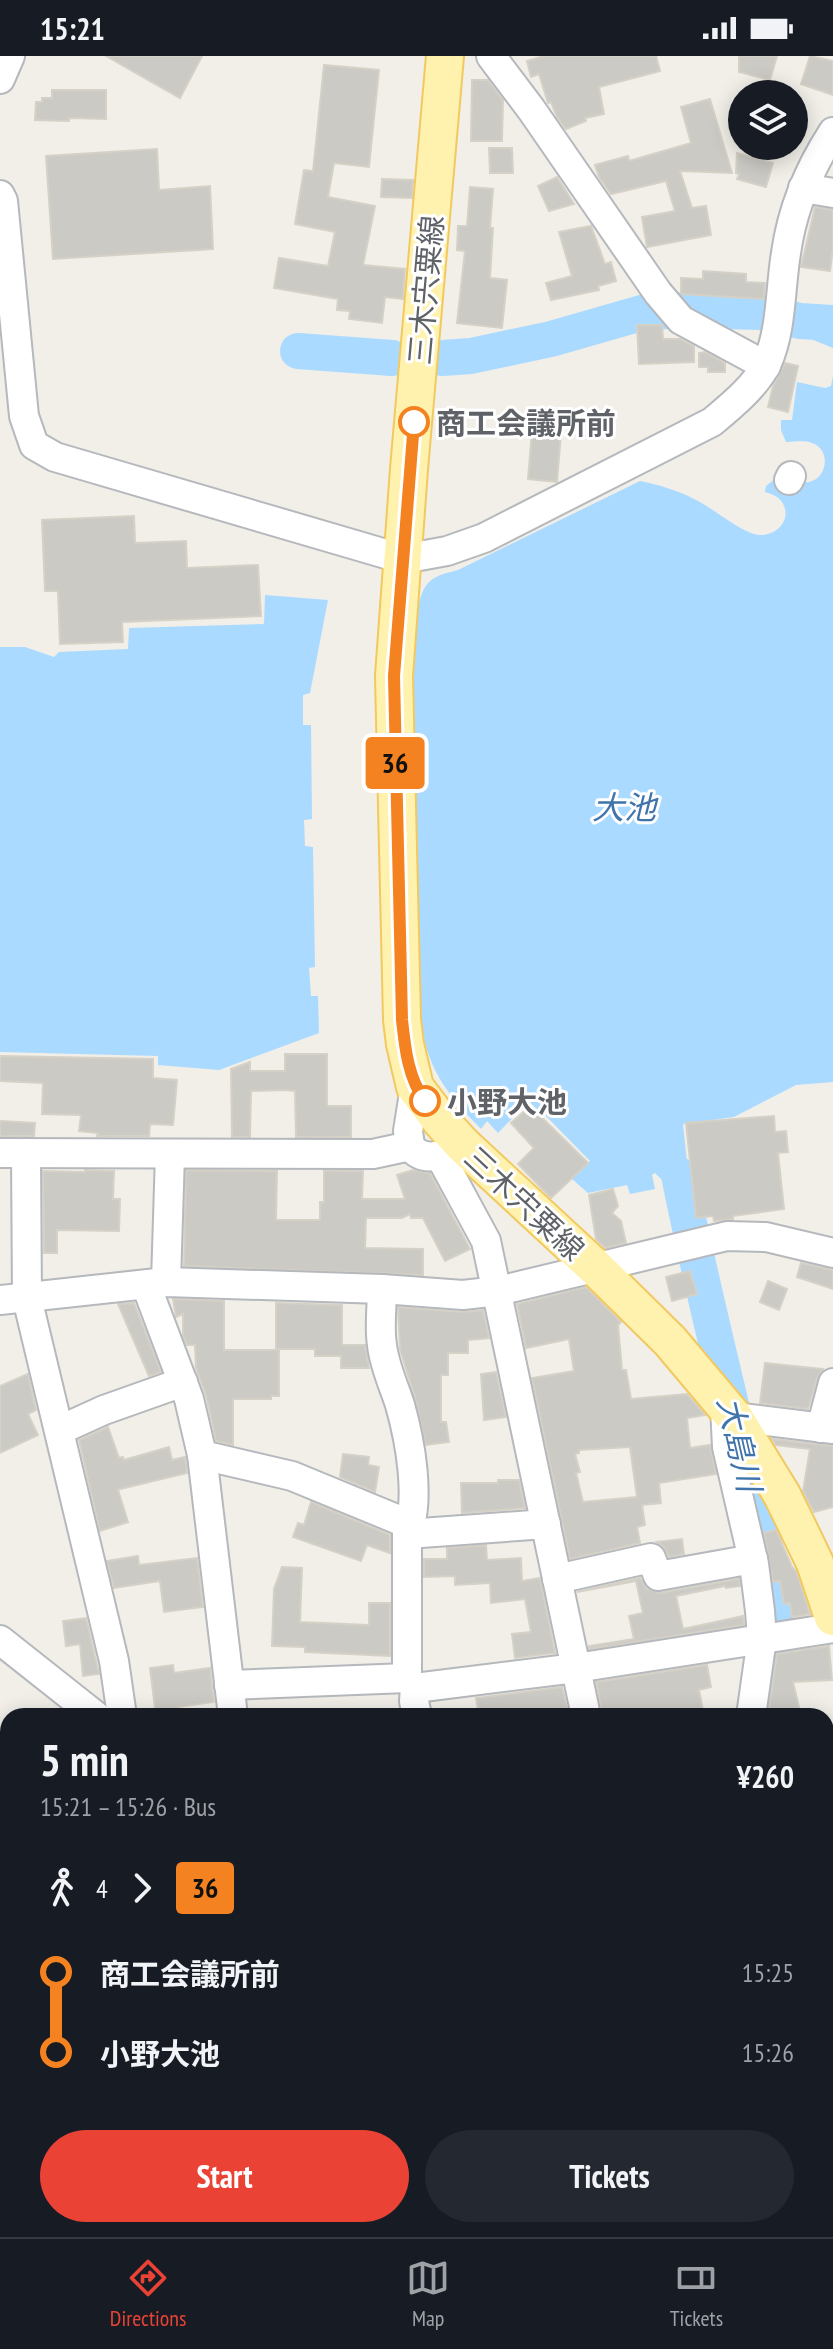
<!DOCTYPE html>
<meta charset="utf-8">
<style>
body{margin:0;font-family:"PT Sans Narrow","Noto Sans JP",sans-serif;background:#242831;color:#f1f3f6;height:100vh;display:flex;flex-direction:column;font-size:30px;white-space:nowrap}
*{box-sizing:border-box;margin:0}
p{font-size:26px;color:#9ea1a6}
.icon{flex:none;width:44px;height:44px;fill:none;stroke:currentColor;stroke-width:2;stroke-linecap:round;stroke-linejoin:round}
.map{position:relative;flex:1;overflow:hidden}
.side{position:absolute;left:0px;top:1652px;width:834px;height:530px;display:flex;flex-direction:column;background:#171b24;border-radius:24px 24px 0 0;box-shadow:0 4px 20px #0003}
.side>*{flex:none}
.badge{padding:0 16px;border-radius:6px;font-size:28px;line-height:52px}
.buttons{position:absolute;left:728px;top:24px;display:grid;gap:16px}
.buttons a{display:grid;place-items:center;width:80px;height:80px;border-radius:50%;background:#171b24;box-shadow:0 4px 20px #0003;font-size:40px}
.map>.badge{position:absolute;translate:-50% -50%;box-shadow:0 0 0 4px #fff}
.legs{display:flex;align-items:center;gap:12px;height:88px;padding:0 40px;font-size:26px}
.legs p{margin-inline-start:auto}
.overview{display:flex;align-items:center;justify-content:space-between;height:136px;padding:0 40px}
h1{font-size:44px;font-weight:600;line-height:60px}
.primary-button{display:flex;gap:16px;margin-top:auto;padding:16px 40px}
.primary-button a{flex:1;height:92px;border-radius:48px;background:#ea4335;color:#fff;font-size:32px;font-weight:600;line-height:92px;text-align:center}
.primary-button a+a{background:#242831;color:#f1f3f6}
ul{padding:0 40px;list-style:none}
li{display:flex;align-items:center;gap:28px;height:80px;font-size:30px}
li i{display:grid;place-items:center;width:12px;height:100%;margin:0 10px;background:currentColor}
li i::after{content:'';width:20px;height:20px;margin:-10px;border:6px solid;border-radius:50%;background:#171b24}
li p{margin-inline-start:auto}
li:first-child i{background:linear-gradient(#0000 50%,currentColor 0)}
li:last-child i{background:linear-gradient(currentColor 50%,#0000 0)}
.status{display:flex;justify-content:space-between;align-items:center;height:56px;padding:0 40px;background:#171b24;direction:ltr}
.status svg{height:22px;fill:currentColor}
.menu{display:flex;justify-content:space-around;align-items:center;height:112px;border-top:2px solid #363941;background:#171b24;font-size:22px;color:#9ea1a6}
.menu a{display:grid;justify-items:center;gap:4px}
.menu .active{color:#ea4335}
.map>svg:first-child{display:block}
.water{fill:#aadaff}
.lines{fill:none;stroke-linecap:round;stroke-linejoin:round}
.river{stroke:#aadaff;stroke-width:36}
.building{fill:#cccac5;stroke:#d6d1c6;stroke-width:2;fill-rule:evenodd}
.minor-casing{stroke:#b5b8bc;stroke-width:32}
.major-casing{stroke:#f2c960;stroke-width:40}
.minor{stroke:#fff;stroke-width:28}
.major{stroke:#fff2af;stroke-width:36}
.line-1-casing{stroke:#fff;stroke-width:18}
.line-1{stroke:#f58220;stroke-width:12}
.stop-1-dot{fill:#fff;stroke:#f58220;stroke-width:4}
.labels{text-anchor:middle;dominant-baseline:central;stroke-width:6;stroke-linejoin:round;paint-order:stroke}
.street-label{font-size:30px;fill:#5f6368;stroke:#fff}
.stop-label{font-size:30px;font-weight:bold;fill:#5f6368;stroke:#fff;text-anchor:start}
.water-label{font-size:32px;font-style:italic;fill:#4174aa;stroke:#fff}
</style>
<div class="status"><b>15:21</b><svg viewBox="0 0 49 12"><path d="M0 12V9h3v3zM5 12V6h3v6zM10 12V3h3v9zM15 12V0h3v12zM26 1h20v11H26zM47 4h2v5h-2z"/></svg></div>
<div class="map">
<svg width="833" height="2181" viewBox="0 0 833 2181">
<rect width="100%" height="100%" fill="#f1efe8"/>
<g class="water">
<path d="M 822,249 L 833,250 L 833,292 L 796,277 L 797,251 Z"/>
<path d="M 833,320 L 833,1026 L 796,1029 L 734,1061 L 683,1068 L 688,1116 L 661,1123 L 655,1117 L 652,1119 L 655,1133 L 630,1138 L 627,1129 L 588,1137 L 572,1123 L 590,1105 L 543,1057 L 540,1057 L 529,1045 L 498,1077 L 487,1065 L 481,1073 C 441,1032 426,1009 418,952 C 417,860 416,768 415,676 C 414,642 410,564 423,535 C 430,520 443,518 458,514 L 640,425 C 659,429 677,434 694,443 C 712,451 744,479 760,479 C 790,478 796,443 765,436 L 766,430 L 776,422 C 786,425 798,428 809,426 C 828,422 831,393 812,387 C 804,384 794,386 786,386 L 781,374 L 781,364 L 792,364 L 797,326 L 825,332 L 831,330 Z"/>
<path d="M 265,539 L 328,544 L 310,637 L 303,639 L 303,669 L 311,669 L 312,763 L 304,764 L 305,790 L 313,791 L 315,911 L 309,912 L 311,940 L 318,940 L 319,977 L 219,1014 L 158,1009 L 158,1000 L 0,996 L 0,591 L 25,591 L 54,601 L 59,596 L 128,593 L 129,572 L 264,568 Z"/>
</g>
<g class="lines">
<g class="river">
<path d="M 298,295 L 392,302"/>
<path d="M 442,302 L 471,300 L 551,283 L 645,256 L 693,254 L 760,256 L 800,265 L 833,267"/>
<path d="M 679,1119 C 696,1205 717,1289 737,1374 C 755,1452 782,1531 774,1612 C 773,1628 768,1644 765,1660"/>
<path d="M 346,2181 L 367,2174"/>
</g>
</g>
<g class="building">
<path d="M 106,0 L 202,0 L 180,42 Z"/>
<path d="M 544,0 L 656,0 L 660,15 L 599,31 L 604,58 L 585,62 L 586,65 L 566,73 L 557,61 L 551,46 L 548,47 L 539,18 L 531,21 L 527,5 Z"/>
<path d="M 739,0 L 777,0 L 770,24 L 739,16 Z"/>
<path d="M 810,0 L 833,5 L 833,39 L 801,28 Z"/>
<path d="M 324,9 L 379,14 L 369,111 L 334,107 L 328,141 L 375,150 L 363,209 L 405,213 L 403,243 L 385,241 L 382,267 L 349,263 L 350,255 L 337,254 L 338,243 L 274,232 L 279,202 L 328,210 L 335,176 L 295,168 L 304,114 L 313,115 Z"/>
<path d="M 472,24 L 488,24 L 503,44 L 502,85 L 471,85 Z"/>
<path d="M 52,34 L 106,34 L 106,63 L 69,62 L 69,65 L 35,64 L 36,46 L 42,46 L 42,42 L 52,42 Z"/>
<path d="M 710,43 L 732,117 L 680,115 L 692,152 L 706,150 L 711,179 L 647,191 L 642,161 L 675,155 L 666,125 L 611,138 L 599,121 L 595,109 L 628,100 L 629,105 L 691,87 L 681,51 Z"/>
<path d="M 489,92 L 512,92 L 513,117 L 490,117 Z"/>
<path d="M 157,93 L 159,134 L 210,130 L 213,193 L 53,203 L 46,100 Z"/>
<path d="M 737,97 L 773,107 L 766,131 L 737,123 L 739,118 L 736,117 Z"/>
<path d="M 557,121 L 574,148 L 549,155 L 538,130 Z"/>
<path d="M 382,123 L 413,124 L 412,142 L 381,141 Z"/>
<path d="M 470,131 L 493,133 L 490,172 L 493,172 L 490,222 L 507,224 L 502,272 L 457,267 L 465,195 L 457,194 L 458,170 L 467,170 Z"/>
<path d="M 815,151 L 833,154 L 833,192 L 830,215 L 801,211 Z"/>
<path d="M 591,170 L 605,208 L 611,206 L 616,225 L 598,230 L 599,234 L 551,244 L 546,227 L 572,220 L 559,176 Z"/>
<path d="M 703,215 L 746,218 L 746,226 L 765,227 L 764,243 L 681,238 L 681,222 L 703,223 Z"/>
<path d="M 637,269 L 662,269 L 663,283 L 680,283 L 694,290 L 694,306 L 639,308 Z"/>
<path d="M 705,296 L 725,307 L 725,316 L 708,316 L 708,311 L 699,311 L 699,297 Z"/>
<path d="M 785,307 L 798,310 L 788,356 L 768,351 L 773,330 Z"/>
<path d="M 533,363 L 562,365 L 557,426 L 528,423 Z"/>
<path d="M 134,460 L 135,487 L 186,485 L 187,512 L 258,509 L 261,560 L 122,566 L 123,586 L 60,588 L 58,535 L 45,535 L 42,464 Z"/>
<path d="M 285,998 L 327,998 L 327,1050 L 351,1050 L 351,1081 L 296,1081 L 295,1035 L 285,1034 L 251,1035 L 250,1081 L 232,1081 L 231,1013 L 250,1006 L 250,1015 L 285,1015 Z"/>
<path d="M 0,1000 L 153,1003 L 153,1022 L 177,1024 L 173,1069 L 150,1068 L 149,1080 L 97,1080 L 98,1077 L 79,1075 L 81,1059 L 42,1058 L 43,1027 L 0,1025 Z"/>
<path d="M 530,1050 L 588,1107 L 551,1142 L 518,1108 L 534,1092 L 511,1067 Z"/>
<path d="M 774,1060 L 775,1076 L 786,1075 L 788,1096 L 778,1097 L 784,1153 L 733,1160 L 733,1163 L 714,1165 L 713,1160 L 696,1162 L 686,1067 Z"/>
<path d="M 0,1065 L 35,1067 L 34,1080 L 0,1080 Z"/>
<path d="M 85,1114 L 114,1115 L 113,1143 L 120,1143 L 119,1175 L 57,1174 L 57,1197 L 44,1197 L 43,1115 L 85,1116 Z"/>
<path d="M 186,1114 L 277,1115 L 276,1164 L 320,1164 L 320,1146 L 324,1146 L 324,1115 L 363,1115 L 362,1143 L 405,1143 L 397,1119 L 413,1114 L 430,1117 L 470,1193 L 445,1205 L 423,1162 L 411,1162 L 410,1158 L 402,1162 L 366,1162 L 365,1192 L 423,1193 L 423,1219 L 184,1210 Z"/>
<path d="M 613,1133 L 618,1150 L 612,1157 L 621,1165 L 626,1187 L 605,1192 L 596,1183 L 589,1139 Z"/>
<path d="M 801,1207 L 833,1214 L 833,1233 L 797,1221 Z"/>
<path d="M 690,1215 L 697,1238 L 672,1245 L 666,1221 Z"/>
<path d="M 768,1225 L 787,1233 L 779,1254 L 760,1246 Z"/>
<path d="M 586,1231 L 621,1266 L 618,1269 L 622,1314 L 626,1314 L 631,1343 L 687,1338 L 705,1359 L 687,1362 L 690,1392 L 710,1389 L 716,1418 L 659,1427 L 661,1447 L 642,1449 L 645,1469 L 637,1471 L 640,1487 L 570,1503 L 532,1322 L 574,1315 L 569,1283 L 526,1292 L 517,1248 ZM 630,1391 L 637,1441 L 583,1446 L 576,1417 L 580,1416 L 575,1398 L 579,1397 L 579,1394 Z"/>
<path d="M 173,1243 L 224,1245 L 224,1294 L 279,1294 L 279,1340 L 271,1340 L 271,1343 L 233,1343 L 233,1389 L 216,1385 L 206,1339 L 196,1312 L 195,1289 L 187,1289 L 183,1280 L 183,1258 L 176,1261 Z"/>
<path d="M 134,1247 L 161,1316 L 149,1320 L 118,1248 Z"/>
<path d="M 276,1247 L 342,1249 L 342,1289 L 365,1289 L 369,1312 L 341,1312 L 341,1300 L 315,1300 L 315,1293 L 276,1293 Z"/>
<path d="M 398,1251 L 462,1256 L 483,1254 L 489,1282 L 468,1284 L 468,1297 L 448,1297 L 448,1319 L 441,1319 L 441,1366 L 446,1366 L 449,1386 L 426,1389 L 416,1345 L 400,1293 Z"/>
<path d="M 765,1307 L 823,1313 L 817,1323 L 808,1353 L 760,1347 Z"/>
<path d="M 496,1316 L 506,1361 L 484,1364 L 481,1318 Z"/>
<path d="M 28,1318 L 36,1354 L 28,1358 L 38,1379 L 0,1397 L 0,1330 Z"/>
<path d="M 108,1371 L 119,1402 L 123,1401 L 124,1404 L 169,1391 L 172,1404 L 185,1401 L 187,1417 L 120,1433 L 118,1434 L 128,1466 L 100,1475 L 79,1384 Z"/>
<path d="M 772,1383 L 833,1390 L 833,1451 L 814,1456 L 803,1435 L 810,1393 L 776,1389 Z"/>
<path d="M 343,1398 L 369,1401 L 368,1409 L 379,1411 L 375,1436 L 340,1421 Z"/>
<path d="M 498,1424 L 519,1424 L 525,1452 L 462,1457 L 461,1427 L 498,1427 Z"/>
<path d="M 311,1446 L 390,1479 L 390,1497 L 367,1489 L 361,1505 L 293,1481 L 298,1467 L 304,1469 Z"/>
<path d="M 776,1474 L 792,1511 L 796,1515 L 810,1558 L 792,1561 L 790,1547 L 784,1548 L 780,1525 L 773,1526 L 764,1477 Z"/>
<path d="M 682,1483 L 684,1498 L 669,1501 L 663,1490 L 657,1486 Z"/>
<path d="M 486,1489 L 487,1504 L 521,1502 L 522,1525 L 540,1522 L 555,1597 L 515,1602 L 512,1578 L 531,1576 L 525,1543 L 491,1547 L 490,1527 L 455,1529 L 455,1520 L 424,1521 L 424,1503 L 447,1503 L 447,1492 Z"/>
<path d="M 138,1500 L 139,1509 L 197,1502 L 203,1551 L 164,1556 L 160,1525 L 114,1532 L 107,1505 Z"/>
<path d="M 282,1511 L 302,1512 L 300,1566 L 369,1569 L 369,1547 L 390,1547 L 390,1600 L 305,1596 L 305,1591 L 272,1590 L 274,1533 Z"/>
<path d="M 640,1522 L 647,1533 L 660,1537 L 739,1523 L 740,1530 L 726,1532 L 725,1530 L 676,1540 L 683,1573 L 743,1560 L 744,1569 L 589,1593 L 589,1590 L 634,1583 L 629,1560 L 643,1557 L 636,1525 L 577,1536 Z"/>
<path d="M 86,1562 L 99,1618 L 83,1620 L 80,1588 L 66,1590 L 63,1565 Z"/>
<path d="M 829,1590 L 832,1624 L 793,1626 L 801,1660 L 768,1660 L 777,1598 Z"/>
<path d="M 173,1609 L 174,1617 L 210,1612 L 214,1646 L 178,1651 L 179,1660 L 156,1660 L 150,1612 Z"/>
<path d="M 707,1609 L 711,1631 L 699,1634 L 704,1660 L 603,1660 L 596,1626 Z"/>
<path d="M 562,1631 L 568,1656 L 548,1660 L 479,1660 L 476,1642 Z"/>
</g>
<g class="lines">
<defs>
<g id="minor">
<path d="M 491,0 L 531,53 L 658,237 L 681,264 L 766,310"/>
<path d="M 0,23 L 10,0"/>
<path d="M 803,132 L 833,137"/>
<path d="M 0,139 L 3,145 L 24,360 L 34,389 L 55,401 L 403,503 L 447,495 L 484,482 L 712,366 C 730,351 757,329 767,307 C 782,273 780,233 786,197 C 792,154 809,113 833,76"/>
<path d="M 789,424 L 791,420"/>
<path d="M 410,1090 L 408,1075 L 415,1031"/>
<path d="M 0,1097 L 373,1098 L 410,1090 C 422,1106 439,1101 455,1093"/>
<path d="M 26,1097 L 27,1242 L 114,1605 L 122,1660"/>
<path d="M 440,1100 L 486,1185 L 586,1660"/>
<path d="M 166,1226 L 170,1098"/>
<path d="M 146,1229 L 189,1343 L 202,1399 L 233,1660"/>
<path d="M 382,1233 C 382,1251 379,1271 382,1289 C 384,1309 394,1330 400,1349 C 410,1384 421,1444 407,1478 L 407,1622 L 415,1632 L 576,1612 L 833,1572"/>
<path d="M 0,1244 L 166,1226 L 382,1233 L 463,1239 L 498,1235 L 727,1180 L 766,1181 L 833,1197"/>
<path d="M 725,1350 L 727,1391 L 754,1508 L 760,1555 L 762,1582 L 751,1660"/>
<path d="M 734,1361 L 833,1373"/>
<path d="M 821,1372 L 833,1327"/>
<path d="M 60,1374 L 104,1354 L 183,1326"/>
<path d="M 202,1399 L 292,1420 L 411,1469"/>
<path d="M 407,1478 L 546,1468"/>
<path d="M 557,1523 L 651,1502 L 658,1520 L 753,1503"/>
<path d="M 0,1584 L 96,1660"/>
<path d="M 229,1629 L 407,1622"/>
<path d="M 415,1632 L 414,1645 L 417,1660"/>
<path d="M 0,1705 L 8,1703"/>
<path d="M 826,1885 L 833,1884"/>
<path d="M 0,1953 L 8,1953"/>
<path d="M 0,2032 L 8,2043"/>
<path d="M 826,2085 L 833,2083"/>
<path d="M 217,2174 L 220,2181"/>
<path d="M 375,2174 L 382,2181"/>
<path d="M 521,2174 L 523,2181"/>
<path d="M 694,2174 L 695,2181"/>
<path d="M 0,2179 L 8,2174"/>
<path d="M 413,2181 L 438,2174"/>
</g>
<path id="major" d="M 445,0 L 409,413 L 394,620 L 402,964 L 405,988 L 415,1031 L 440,1064 L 463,1089 L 597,1213 L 670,1285 L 734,1361 L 782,1439 L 801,1478 L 815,1507 L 833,1561"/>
</defs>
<use href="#minor" class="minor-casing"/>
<use href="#major" class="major-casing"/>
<use href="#minor" class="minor"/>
<use href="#major" class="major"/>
</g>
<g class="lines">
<defs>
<path id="line-1" d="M 414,366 L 394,620 L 402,964 C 405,992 408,1022 425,1045"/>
</defs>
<use href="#line-1" class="line-1-casing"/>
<use href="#line-1" class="line-1"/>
</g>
<g class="stop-1-dot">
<circle cx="414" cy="366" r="14"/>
<circle cx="425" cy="1045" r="14"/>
</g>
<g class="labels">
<g class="street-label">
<text transform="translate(425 234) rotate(-85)">三木宍粟線</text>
<text transform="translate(525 1147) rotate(43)">三木宍粟線</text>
</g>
<g class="stop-label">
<text x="436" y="366">商工会議所前</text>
<text x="447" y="1045">小野大池</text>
</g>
<g class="water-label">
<text x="624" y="751">大池</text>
<text transform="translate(740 1388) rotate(77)">大島川</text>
</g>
</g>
</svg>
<div class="buttons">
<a><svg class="icon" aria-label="layers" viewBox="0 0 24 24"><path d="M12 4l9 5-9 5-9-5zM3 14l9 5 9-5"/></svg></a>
</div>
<b class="badge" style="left:395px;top:707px;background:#f58220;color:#111">36</b>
<section class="side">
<div class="overview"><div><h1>5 min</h1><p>15:21 – 15:26 · Bus</p></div><b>¥260</b></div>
<div class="legs"><svg class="icon" aria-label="walk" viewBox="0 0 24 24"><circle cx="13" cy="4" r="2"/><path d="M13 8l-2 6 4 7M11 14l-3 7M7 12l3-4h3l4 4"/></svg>4<svg class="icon" aria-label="forward" viewBox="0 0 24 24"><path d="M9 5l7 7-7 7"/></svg><b class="badge" style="background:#f58220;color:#111">36</b></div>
<ul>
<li><i style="color:#f58220"></i><b>商工会議所前</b><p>15:25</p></li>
<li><i style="color:#f58220"></i><b>小野大池</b><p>15:26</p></li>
</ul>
<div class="primary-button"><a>Start</a><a>Tickets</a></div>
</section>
</div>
<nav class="menu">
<a class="active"><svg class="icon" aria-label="directions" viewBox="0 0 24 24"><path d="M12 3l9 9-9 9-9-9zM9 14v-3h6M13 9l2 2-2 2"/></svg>Directions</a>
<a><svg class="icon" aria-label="map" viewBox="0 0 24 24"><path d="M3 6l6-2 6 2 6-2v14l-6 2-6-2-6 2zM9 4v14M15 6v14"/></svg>Map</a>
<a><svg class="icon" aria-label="tickets" viewBox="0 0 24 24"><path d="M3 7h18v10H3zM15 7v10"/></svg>Tickets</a>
</nav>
